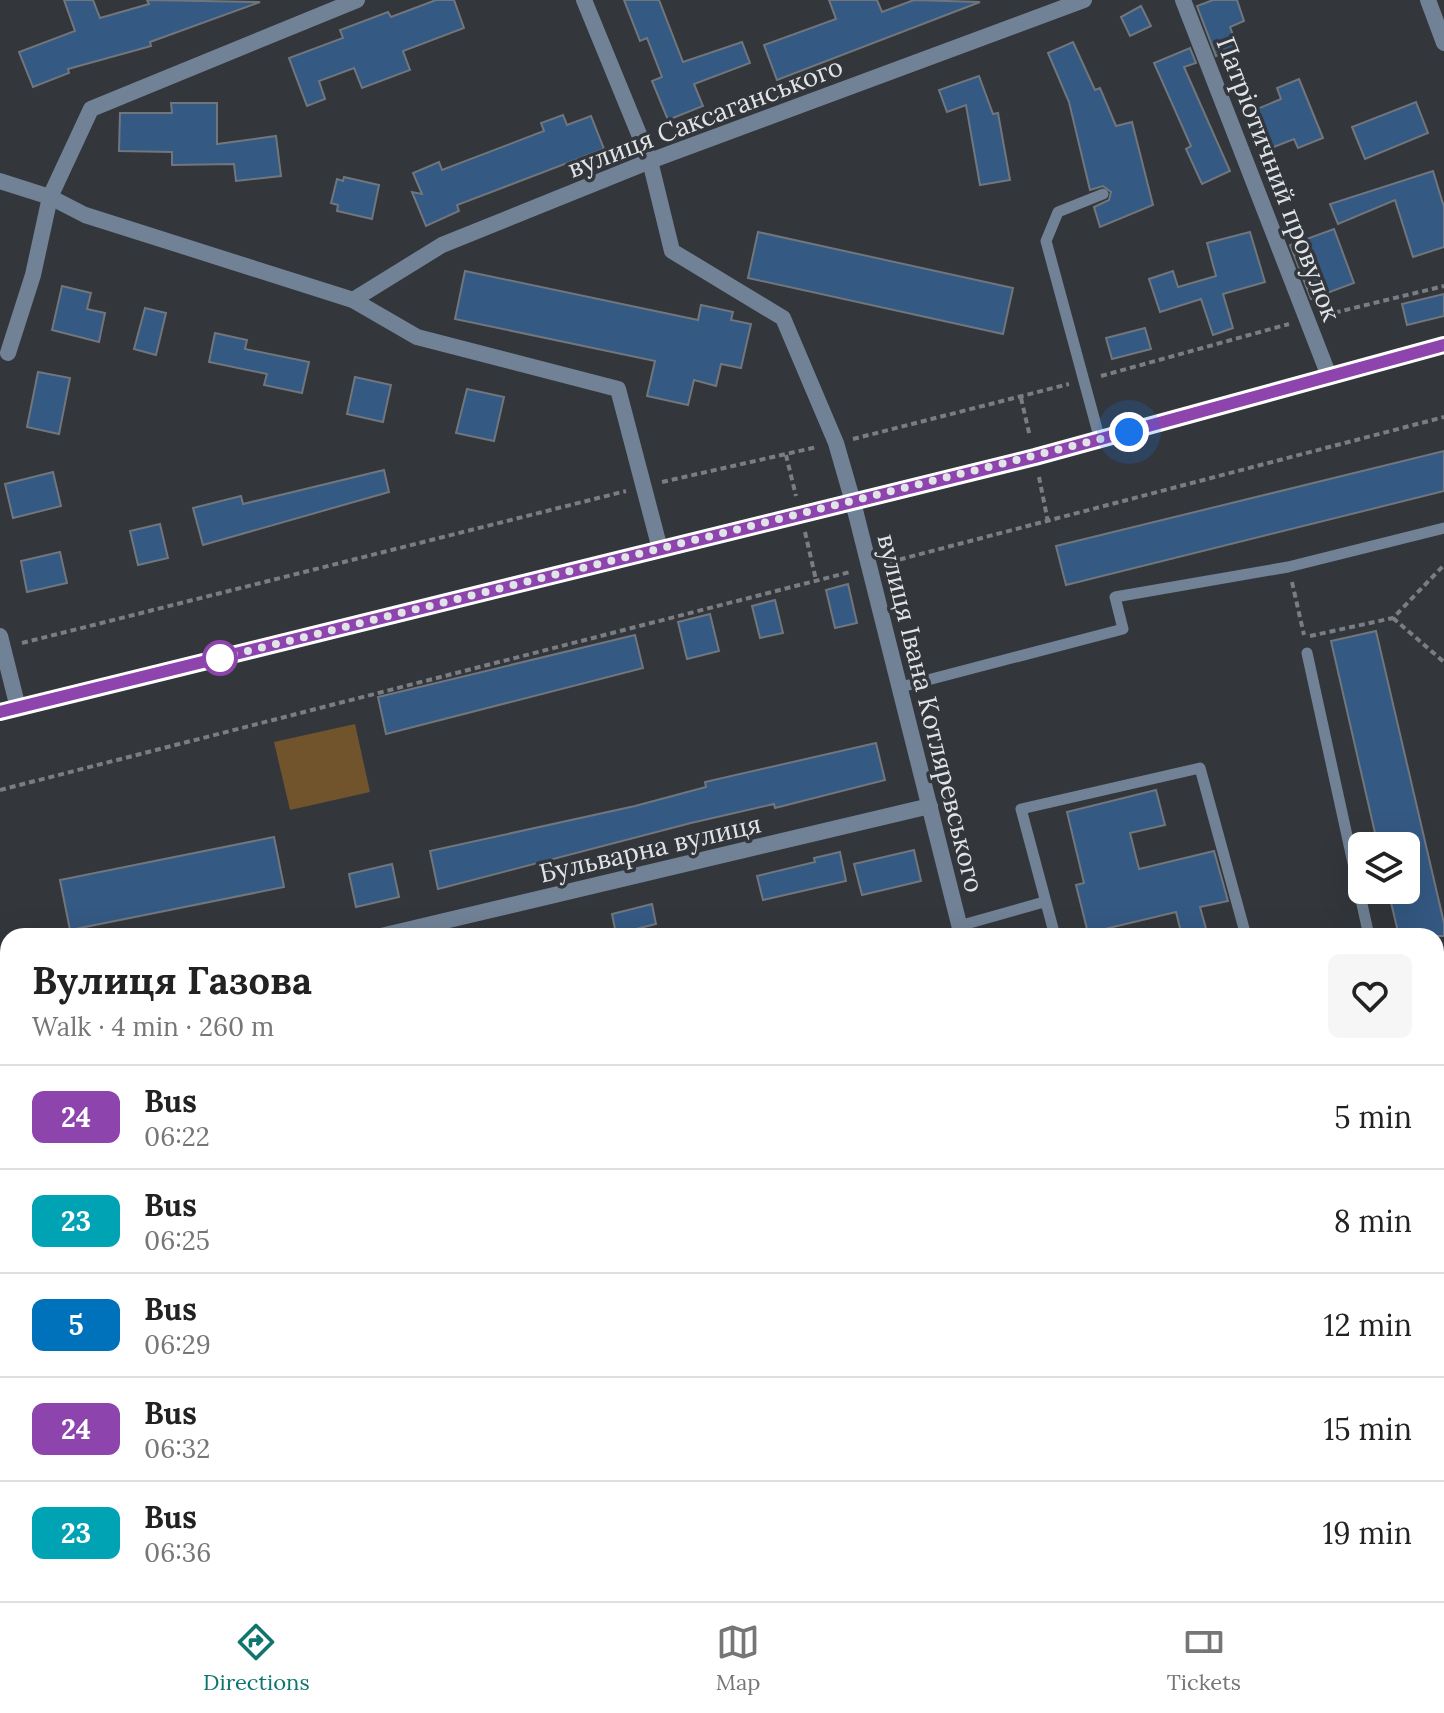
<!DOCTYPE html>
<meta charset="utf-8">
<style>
body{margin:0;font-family:Lora,serif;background:#f6f6f6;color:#222;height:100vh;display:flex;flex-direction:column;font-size:30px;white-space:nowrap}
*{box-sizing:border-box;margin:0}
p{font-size:26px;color:#767676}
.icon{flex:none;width:44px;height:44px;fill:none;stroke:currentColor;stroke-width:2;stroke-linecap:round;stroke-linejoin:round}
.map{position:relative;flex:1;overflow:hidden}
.drawer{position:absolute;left:0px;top:928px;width:1444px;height:674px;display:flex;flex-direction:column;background:#fff;border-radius:24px 24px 0 0;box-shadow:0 8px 32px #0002}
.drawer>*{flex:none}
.badge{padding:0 16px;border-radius:12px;font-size:28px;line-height:52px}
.fabs{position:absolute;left:1348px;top:832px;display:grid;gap:16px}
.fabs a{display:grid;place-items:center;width:72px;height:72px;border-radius:12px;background:#fff;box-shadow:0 8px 32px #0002;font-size:40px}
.you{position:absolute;width:40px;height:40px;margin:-20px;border:6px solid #fff;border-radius:50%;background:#1a73e8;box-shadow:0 0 0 12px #1a73e833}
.map>.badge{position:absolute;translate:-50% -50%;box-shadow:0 0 0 4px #fff}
.round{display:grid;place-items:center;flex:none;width:84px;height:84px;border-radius:12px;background:#f6f6f6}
.summary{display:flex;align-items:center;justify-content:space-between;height:136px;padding:0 32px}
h1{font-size:38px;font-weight:700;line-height:60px}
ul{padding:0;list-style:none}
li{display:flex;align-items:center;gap:24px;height:104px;padding:0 32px;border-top:2px solid #e0e0e0}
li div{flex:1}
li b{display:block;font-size:30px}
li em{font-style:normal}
li .badge{min-width:88px;font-weight:700;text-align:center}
.menu{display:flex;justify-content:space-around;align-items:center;height:112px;border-top:2px solid #e0e0e0;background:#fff;font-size:22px;color:#767676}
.menu a{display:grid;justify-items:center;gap:4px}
.menu .current{color:#0f766e}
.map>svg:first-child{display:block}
.green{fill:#71542c}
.building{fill:#345983;stroke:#71767c;stroke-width:2}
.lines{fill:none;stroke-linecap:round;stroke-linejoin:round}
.path{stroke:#7a7d81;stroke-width:4;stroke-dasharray:6 4;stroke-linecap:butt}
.service{stroke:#718296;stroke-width:11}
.minor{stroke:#718296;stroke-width:16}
.tertiary{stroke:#718296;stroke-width:16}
.line-casing{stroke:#fff;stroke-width:18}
.line{stroke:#8e44ad;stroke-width:12}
.walk{stroke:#e1e4e7;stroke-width:8;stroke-dasharray:0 14.4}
.stop-dot{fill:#fff;stroke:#8e44ad;stroke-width:4}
.labels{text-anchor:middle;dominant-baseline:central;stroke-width:7;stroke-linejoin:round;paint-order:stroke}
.street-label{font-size:26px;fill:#e1e4e7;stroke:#33373c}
</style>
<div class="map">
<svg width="1444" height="1601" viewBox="0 0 1444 1601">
<rect width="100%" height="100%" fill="#33373c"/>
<path class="green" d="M 355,724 L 370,792 L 290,810 L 274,742 Z"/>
<g class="building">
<path d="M 64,0 L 93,0 L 100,18 L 149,4 L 147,0 L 260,2 L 150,42 L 151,46 L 68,69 L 69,73 L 33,87 L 19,52 L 75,31 Z"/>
<path d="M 436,0 L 454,0 L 464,28 L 403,51 L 410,70 L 362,88 L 354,68 L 319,81 L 325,99 L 307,106 L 289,58 L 343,38 L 340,30 L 388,12 L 391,17 Z"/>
<path d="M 624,0 L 659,0 L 683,62 L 742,42 L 750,63 L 694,84 L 703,106 L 668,120 L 652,81 L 662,77 L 647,38 L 640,41 Z"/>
<path d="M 829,0 L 877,0 L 882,12 L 914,0 L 980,2 L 777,80 L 764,45 L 836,19 Z"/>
<path d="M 1213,0 L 1237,0 L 1244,21 L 1230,27 L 1238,48 L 1216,56 L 1197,6 Z"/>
<path d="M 1141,6 L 1151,26 L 1130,36 L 1121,17 Z"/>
<path d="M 1073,42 L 1095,90 L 1100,88 L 1116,126 L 1132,122 L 1153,205 L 1100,227 L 1094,207 L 1109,200 L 1111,192 L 1103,186 L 1090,190 L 1069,102 L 1048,53 Z"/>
<path d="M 1190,48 L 1196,63 L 1184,67 L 1230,171 L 1202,184 L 1186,149 L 1191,146 L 1154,63 Z"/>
<path d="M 979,76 L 993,114 L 998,113 L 1010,180 L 980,185 L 966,105 L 947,112 L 939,90 Z"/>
<path d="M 1299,79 L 1323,138 L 1298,148 L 1294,139 L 1266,150 L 1250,112 L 1281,99 L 1277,88 Z"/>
<path d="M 1416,102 L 1428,133 L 1365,159 L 1352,127 Z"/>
<path d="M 171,103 L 217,103 L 217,144 L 276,136 L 281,176 L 236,181 L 234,164 L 172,165 L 172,152 L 119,151 L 120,113 L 172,113 Z"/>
<path d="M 563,115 L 567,125 L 591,116 L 604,149 L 457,205 L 459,211 L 426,226 L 412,192 L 422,194 L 413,173 L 439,162 L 442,170 L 544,131 L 541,123 Z"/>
<path d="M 1433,171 L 1444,207 L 1444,247 L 1413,257 L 1395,200 L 1338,224 L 1330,204 Z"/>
<path d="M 344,177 L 379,185 L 372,219 L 337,211 L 338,205 L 331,203 L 337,179 L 343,181 Z"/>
<path d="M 1334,229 L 1354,283 L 1311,299 L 1290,245 Z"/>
<path d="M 758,232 L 1013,288 L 1003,334 L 748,278 Z"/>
<path d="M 1250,232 L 1265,282 L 1223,294 L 1233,328 L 1213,335 L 1201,299 L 1160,312 L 1149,279 L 1173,271 L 1178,287 L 1216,276 L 1207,243 Z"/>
<path d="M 465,271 L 698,320 L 701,305 L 733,312 L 731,320 L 751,324 L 741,368 L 721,364 L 716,386 L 694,380 L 688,405 L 647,396 L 655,361 L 455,319 Z"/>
<path d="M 62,286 L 91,293 L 87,309 L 105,313 L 99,342 L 52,330 Z"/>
<path d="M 1444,294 L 1444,316 L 1407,325 L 1402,304 Z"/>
<path d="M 145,308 L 166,313 L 156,355 L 134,349 Z"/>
<path d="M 1145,328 L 1151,349 L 1112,359 L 1106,338 Z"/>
<path d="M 215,333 L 247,340 L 245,349 L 309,362 L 302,393 L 264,385 L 267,374 L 209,362 Z"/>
<path d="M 38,372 L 70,378 L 59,434 L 27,427 Z"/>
<path d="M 355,377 L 391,385 L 383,422 L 347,414 Z"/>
<path d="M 467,389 L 504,397 L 494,441 L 456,433 Z"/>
<path d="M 1444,451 L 1444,491 L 1066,585 L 1056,546 Z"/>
<path d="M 384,470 L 389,492 L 203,545 L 193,508 L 241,496 L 243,504 Z"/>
<path d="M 53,472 L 61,506 L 13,518 L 5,484 Z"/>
<path d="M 160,524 L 168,558 L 138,565 L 130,531 Z"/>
<path d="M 60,552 L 67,583 L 27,592 L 21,561 Z"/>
<path d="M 848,584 L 857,623 L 835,628 L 826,590 Z"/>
<path d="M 775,600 L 783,633 L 760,638 L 752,606 Z"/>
<path d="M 710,614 L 719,651 L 687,659 L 678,622 Z"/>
<path d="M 1376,631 L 1444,923 L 1444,936 L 1399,936 L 1388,890 L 1406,890 L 1406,846 L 1378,846 L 1331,641 Z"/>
<path d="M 635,635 L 643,668 L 386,734 L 378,697 Z"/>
<path d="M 876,743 L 885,780 L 775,808 L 774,804 L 691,823 L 438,889 L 430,851 L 635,806 L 706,787 L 705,782 Z"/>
<path d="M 1156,790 L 1165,825 L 1130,833 L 1139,869 L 1214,851 L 1228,901 L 1200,907 L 1208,936 L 1182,936 L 1176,912 L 1088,933 L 1076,885 L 1084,883 L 1067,812 Z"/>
<path d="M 274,837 L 284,887 L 70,930 L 60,880 Z"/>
<path d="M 914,850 L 921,881 L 862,895 L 854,864 Z"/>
<path d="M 840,852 L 846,881 L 763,900 L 757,876 L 815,862 L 814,858 Z"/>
<path d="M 392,864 L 399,897 L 356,907 L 349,874 Z"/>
<path d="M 652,904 L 656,924 L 616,934 L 612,914 Z"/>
</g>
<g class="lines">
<g class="path">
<path d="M 1325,315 L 1444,286"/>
<path d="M 1101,376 L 1289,324"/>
<path d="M 1021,398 L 1030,437"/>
<path d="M 853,439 L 1069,384"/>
<path d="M 786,455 L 796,496"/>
<path d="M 1039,477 L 1048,522"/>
<path d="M 662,482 L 817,447"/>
<path d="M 805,532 L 816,580"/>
<path d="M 890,562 L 1444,417"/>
<path d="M 1292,582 L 1304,635"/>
<path d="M 1393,618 L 1444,662"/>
<path d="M 1310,636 L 1393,618 L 1444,565"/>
<path d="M 22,643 L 626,491"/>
<path d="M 0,790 L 850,572"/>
<path d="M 1436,1177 L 1444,1175"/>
<path d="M 1436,1304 L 1444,1306"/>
<path d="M 1436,1584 L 1444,1582"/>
<path d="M 1207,1594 L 1208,1601"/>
<path d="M 1368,1601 L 1396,1594"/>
</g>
<g class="service">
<path d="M 1100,440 L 1046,241 L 1058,212 L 1103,194"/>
<path d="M 1307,653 L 1369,936"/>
<path d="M 901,687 L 1123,629 L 1115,597 L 1288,567 L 1444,528"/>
<path d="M 959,926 L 1044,902"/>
<path d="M 1055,936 L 1021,809 L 1200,768 L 1246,936"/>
<path d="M 1436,975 L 1444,973"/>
<path d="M 1436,1075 L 1444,1073"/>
</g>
<g class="minor">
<path d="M 584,0 L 650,161 L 672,251 L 783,318 L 836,443 L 853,502 L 962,936"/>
<path d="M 1183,0 L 1329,376"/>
<path d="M 1428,0 L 1444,43"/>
<path d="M 0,181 L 50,197 L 85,215 L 353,300 L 417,337 L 618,389 L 660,549"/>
<path d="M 353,300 L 442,245 L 650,161 L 1084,0"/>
<path d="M 8,353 L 33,275 L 50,197 L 91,109 L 357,0"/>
<path d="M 0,636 L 18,708"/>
<path d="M 381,936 L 930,806"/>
<path d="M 0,1026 L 8,1024"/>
<path d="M 0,1294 L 8,1292"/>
<path d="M 0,1449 L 8,1461"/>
<path d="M 95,1594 L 100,1601"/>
<path d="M 1121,1594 L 1123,1601"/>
<path d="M 6,1601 L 17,1594"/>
<path d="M 952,1601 L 978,1594"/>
</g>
<path class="tertiary" d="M 0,712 L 1035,457 L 1444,345"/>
</g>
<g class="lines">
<defs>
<path id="line" d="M 0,712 L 1035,457 L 1444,345"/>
</defs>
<use href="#line" class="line-casing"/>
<use href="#line" class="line"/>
<path class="walk" d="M 220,658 L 1129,432"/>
</g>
<circle class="stop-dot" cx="220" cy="658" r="16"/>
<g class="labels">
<g class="street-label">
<text transform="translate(705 117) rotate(-21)">вулиця Саксаганського</text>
<text transform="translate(1279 179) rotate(69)">Патріотичний провулок</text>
<text transform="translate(931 713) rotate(76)">вулиця Івана Котляревського</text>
<text transform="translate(650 848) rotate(-13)">Бульварна вулиця</text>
</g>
</g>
</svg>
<div class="fabs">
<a><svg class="icon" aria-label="layers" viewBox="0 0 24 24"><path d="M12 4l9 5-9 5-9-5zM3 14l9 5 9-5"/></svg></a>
</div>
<div class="you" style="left:1129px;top:432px"></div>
<section class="drawer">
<div class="summary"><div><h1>Вулиця Газова</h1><p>Walk · 4 min · 260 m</p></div><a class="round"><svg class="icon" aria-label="heart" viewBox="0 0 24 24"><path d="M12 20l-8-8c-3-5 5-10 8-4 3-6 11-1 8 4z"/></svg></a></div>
<ul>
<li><span class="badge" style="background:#8e44ad;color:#fff">24</span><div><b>Bus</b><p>06:22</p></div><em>5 min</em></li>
<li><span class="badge" style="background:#00a3b4;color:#fff">23</span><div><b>Bus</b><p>06:25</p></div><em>8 min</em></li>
<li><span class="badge" style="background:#0072bc;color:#fff">5</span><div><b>Bus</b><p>06:29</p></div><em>12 min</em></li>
<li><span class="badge" style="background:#8e44ad;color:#fff">24</span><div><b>Bus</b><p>06:32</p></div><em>15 min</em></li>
<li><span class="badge" style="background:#00a3b4;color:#fff">23</span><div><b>Bus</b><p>06:36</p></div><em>19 min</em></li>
</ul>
</section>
</div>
<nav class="menu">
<a class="current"><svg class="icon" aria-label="directions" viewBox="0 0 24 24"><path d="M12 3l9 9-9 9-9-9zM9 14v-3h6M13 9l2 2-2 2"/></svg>Directions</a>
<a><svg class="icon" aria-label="map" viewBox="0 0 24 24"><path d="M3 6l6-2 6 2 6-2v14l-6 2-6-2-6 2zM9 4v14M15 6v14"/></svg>Map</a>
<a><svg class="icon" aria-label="tickets" viewBox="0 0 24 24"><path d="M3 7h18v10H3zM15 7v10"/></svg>Tickets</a>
</nav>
